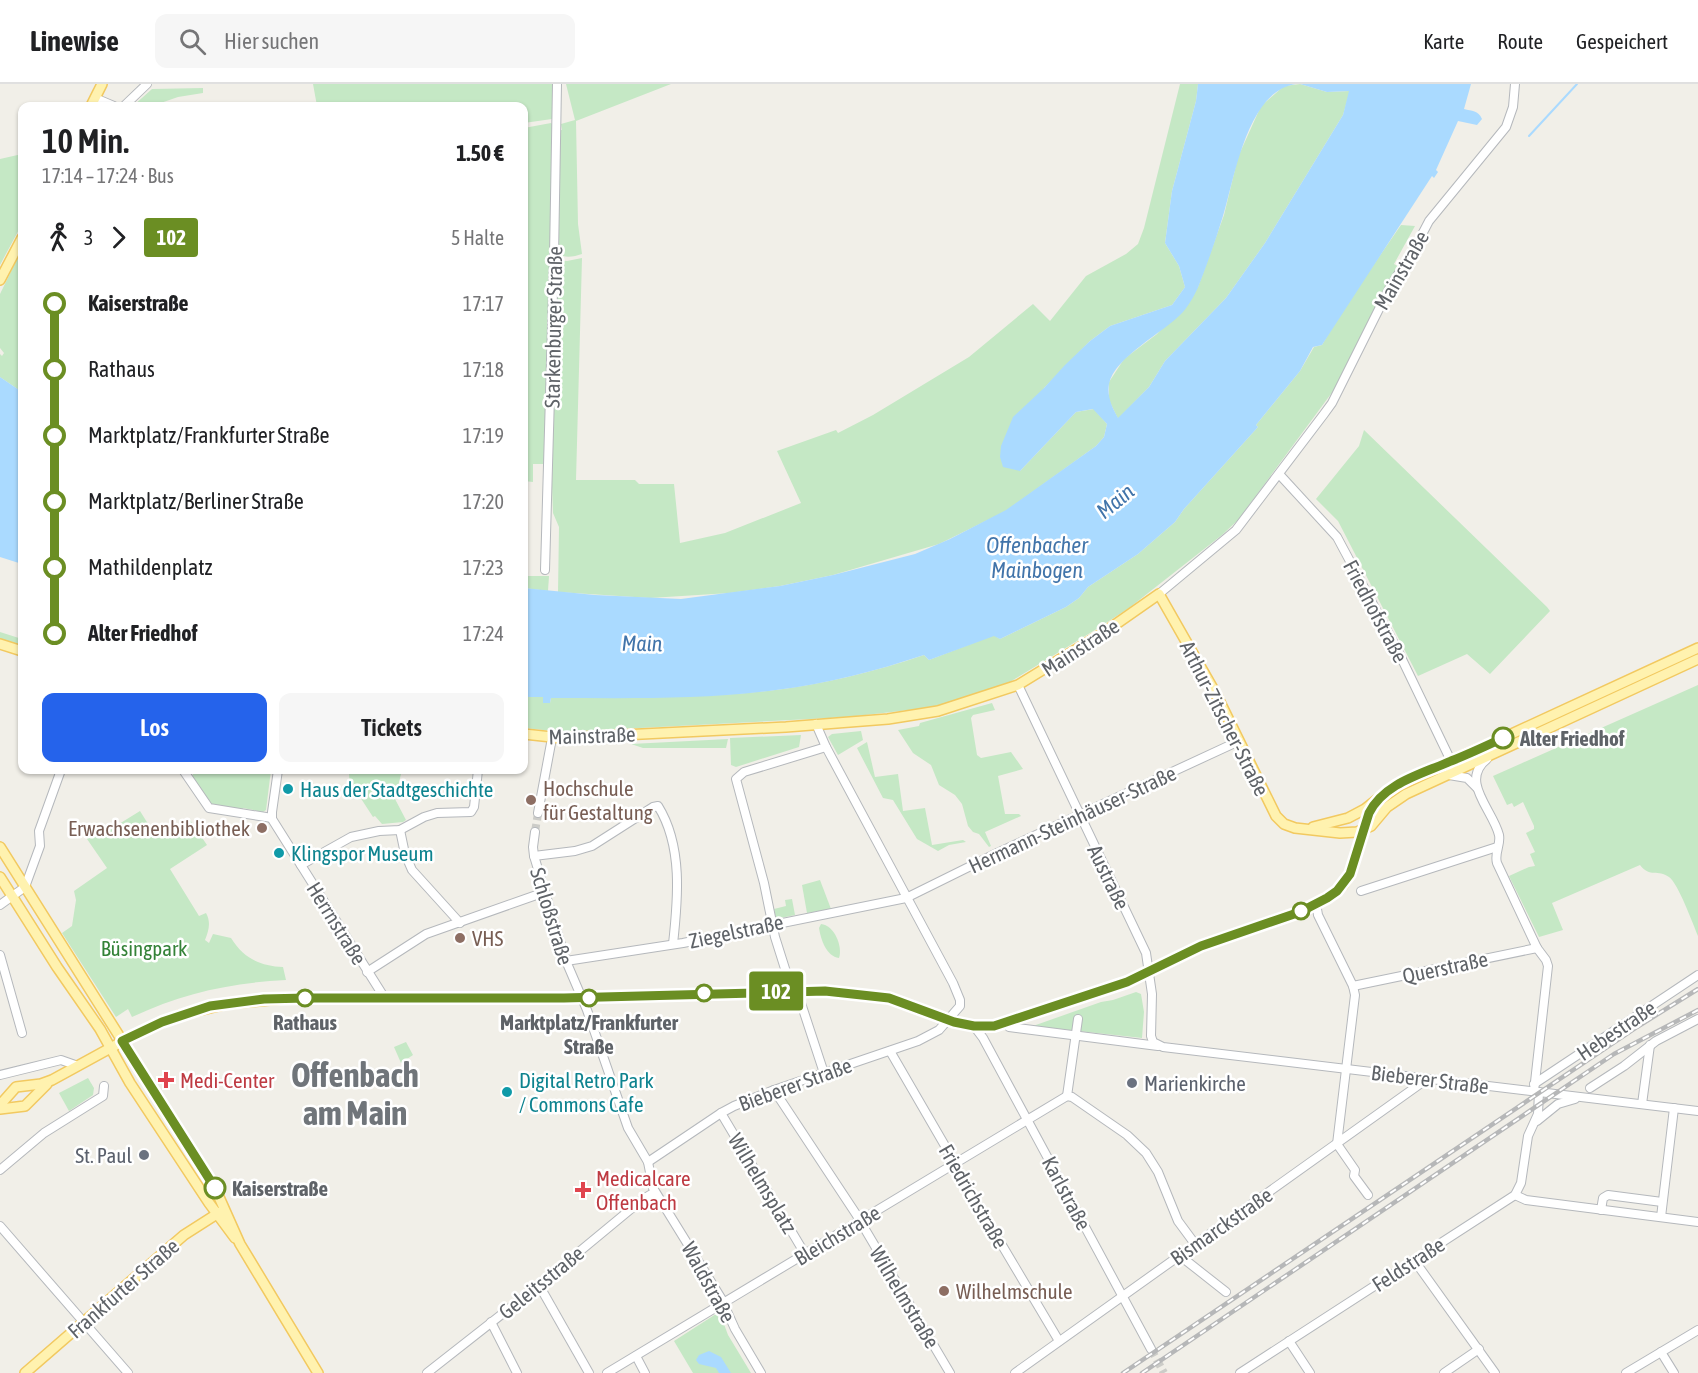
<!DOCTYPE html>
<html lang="de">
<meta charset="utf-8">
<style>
body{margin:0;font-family:"Asap Condensed",sans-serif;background:#f6f6f6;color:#202124;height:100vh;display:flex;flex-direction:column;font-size:22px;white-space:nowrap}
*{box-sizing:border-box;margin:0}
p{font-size:20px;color:#757577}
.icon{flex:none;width:33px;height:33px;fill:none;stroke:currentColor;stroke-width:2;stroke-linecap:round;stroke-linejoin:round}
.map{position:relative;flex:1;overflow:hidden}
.panel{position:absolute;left:18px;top:18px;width:510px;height:672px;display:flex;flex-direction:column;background:#fff;border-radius:12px;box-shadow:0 2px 4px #0004}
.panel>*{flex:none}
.badge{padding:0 12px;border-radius:4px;font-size:21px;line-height:39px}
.map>.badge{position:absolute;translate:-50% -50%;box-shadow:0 0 0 3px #fff}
.legs{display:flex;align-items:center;gap:9px;height:66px;padding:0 24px;font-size:20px}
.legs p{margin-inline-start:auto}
.summary{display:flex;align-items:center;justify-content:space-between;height:102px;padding:0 24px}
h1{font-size:33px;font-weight:600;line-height:45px}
.cta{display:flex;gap:12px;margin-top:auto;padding:12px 24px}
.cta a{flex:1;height:69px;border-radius:12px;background:#2563eb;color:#fff;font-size:24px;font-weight:600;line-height:69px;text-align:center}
.cta a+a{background:#f6f6f6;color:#202124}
ul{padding:0 24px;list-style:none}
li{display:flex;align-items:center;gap:21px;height:66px;font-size:22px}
li i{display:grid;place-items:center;width:9px;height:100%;margin:0 8px;background:currentColor}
li i::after{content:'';width:15px;height:15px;margin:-8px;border:4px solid;border-radius:50%;background:#fff}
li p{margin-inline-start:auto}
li:first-child i{background:linear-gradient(#0000 50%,currentColor 0)}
li:last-child i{background:linear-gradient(currentColor 50%,#0000 0)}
header{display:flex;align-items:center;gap:36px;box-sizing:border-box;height:84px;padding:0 30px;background:#fff;border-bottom:2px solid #e0e0e0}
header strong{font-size:28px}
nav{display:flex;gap:33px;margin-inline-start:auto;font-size:21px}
.search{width:420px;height:54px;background:#f6f6f6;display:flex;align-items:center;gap:15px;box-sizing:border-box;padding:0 21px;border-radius:12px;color:#757577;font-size:22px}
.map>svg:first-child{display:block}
.green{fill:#c5e8c5}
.water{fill:#aadaff}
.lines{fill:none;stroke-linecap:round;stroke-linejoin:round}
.stream{stroke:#aadaff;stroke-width:2}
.minor-tunnel{stroke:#ccccc8;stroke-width:8;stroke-dasharray:8 4;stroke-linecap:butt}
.minor-casing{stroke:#b5b8bc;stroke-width:10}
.major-casing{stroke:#f2c960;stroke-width:12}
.minor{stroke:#fff;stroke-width:8}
.major{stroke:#fff2af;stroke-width:9}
.rail-casing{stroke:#b6b7b8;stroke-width:4.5}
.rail{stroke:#fff;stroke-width:2;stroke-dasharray:7;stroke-linecap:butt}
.line-1-casing{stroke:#fff;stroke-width:14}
.line-1{stroke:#6b8e23;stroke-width:9}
.stop-1-dot{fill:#fff;stroke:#6b8e23;stroke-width:3}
.culture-dot{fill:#0f9aa8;stroke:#fff;stroke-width:2}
.education-dot{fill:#8d6e63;stroke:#fff;stroke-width:2}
.health-dot{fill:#e0444e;stroke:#fff;stroke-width:2}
.worship-dot{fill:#6b7280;stroke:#fff;stroke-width:2}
.labels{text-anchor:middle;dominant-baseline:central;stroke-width:5;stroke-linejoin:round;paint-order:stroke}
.street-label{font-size:21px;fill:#5f6368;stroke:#fff}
.stop-label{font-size:21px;font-weight:bold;fill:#5f6368;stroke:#fff;text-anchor:start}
.education-label{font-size:21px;fill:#785e54;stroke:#fff;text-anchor:start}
.culture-label{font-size:21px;fill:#0d838f;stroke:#fff;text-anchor:start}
.park-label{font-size:21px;fill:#348238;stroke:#fff}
.health-label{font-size:21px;fill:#be3a42;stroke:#fff;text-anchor:start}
.worship-label{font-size:21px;fill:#5b616d;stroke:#fff;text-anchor:start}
.water-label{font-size:22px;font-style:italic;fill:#4174aa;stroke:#fff}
.town-label{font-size:33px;font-weight:bold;fill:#70757a;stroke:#fff}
</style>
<header>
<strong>Linewise</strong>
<div class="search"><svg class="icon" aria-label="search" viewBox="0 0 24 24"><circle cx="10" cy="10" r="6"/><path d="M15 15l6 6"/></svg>Hier suchen</div>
<nav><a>Karte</a><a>Route</a><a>Gespeichert</a></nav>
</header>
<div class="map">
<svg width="1698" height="1289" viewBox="0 0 1698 1289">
<rect width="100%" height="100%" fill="#f1efe8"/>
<g class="green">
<path d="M 313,0 L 553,0 L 552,35 L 524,39 L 524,22 L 317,22 Z"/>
<path d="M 566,0 L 671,0 L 576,37 L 578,140 L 582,170 C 573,173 563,175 556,168 L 559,46 L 562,46 L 561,40 L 575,36 Z"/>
<path d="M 1180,0 L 1198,0 L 1196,17 L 1172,107 L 1165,159 L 1179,182 L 1185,203 L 1172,221 L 1110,242 L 1090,257 L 1044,304 L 1020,387 L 1076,328 L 1094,325 L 1107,340 L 1104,353 L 1096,362 L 1006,427 L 939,460 L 833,491 L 780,502 L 730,509 L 650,514 L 558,508 L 559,443 L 553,429 L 552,402 L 556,176 L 567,177 L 582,174 L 576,396 L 635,396 L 639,400 L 674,400 L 680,459 L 725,449 L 801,419 L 777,367 L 836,346 L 838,349 L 873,331 L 969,273 L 1033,220 L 1050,237 L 1086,192 L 1126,170 L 1138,160 L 1144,144 Z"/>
<path d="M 1300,0 L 1327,8 L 1350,7 L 1343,31 L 1265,159 L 1226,214 L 1165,277 L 1149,303 L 1118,335 L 1109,316 L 1109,298 L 1124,275 L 1157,250 L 1198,203 L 1224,131 L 1238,73 L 1261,22 L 1284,2 Z"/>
<path d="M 203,4 L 203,9 L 178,13 L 152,22 L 133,22 L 152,5 Z"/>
<path d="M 551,39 L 553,41 L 548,377 L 543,380 L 533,380 L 533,398 L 524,397 L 524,392 L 527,392 L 528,221 L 524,222 L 524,44 Z"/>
<path d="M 22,70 L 22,140 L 0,181 L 0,75 Z"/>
<path d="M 1401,141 L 1415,142 L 1394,180 L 1399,183 L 1339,299 L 1238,436 L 1222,451 L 1129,524 L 1095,546 L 1005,601 L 969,613 L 935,623 L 848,633 L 563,648 L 524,644 L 524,613 L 543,613 L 543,619 L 550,619 L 551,614 C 623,613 695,615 767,607 C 820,601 874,588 924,571 L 929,576 L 994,551 L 1000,555 L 1066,523 L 1079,514 L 1088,503 L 1138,470 L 1175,438 L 1184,425 L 1258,343 L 1256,341 L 1300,287 L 1314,263 L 1322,261 L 1343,225 Z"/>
<path d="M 22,165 L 22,308 L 0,293 L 0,270 L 2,272 L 4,269 L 0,264 L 0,210 Z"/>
<path d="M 1364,346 L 1547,523 L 1550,527 L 1490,590 L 1467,570 L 1418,592 L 1338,437 L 1316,415 L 1359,362 Z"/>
<path d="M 525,492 L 549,492 L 548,507 L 524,504 Z"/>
<path d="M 0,548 L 22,555 L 22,564 L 0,557 Z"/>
<path d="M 1698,601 L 1698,852 C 1693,840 1678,799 1669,793 C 1658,785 1650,794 1640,781 L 1552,819 L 1563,846 L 1539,853 L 1509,792 L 1529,783 L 1535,782 L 1530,770 L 1535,768 L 1526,749 L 1534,745 L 1534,742 L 1523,718 L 1514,723 L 1512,719 L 1507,721 L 1493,692 Z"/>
<path d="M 992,619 L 995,626 L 973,631 L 971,634 L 977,671 L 981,674 L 1011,668 L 1023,685 L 998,692 L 1005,730 L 1019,730 L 1021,732 L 985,748 L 991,762 L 989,763 L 979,750 L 973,748 L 968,742 L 962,720 L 955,711 L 939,701 L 931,681 L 913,669 L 898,646 L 919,642 L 920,639 Z"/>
<path d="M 861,647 L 863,656 L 838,671 L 828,653 L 832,650 Z"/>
<path d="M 801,651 L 799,663 L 736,683 L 731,681 L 730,654 Z"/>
<path d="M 728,655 L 726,664 L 643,664 L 631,660 Z"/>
<path d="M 867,658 L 875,693 L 898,690 L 903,727 L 925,724 L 932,761 L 963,756 L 966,758 L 949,761 L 938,767 L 917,755 L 893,716 L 883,714 L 857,664 Z"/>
<path d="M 194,686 L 271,686 L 266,726 L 263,728 L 243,724 L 242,727 L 209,721 L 192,694 Z"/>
<path d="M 349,686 L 402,686 L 395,715 L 406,736 L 403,738 L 382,740 L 375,732 L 373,733 L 360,713 L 355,715 C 350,706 349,697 349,686 Z"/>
<path d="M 140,727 L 150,743 L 190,742 L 190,736 L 207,761 L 170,785 L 199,832 L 206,829 C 211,838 209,846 205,856 L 209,859 L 213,850 L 231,854 C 244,875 261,882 283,883 L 286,896 C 230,899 183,909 132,933 L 128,925 L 116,933 L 62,849 L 72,842 L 76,816 L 74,807 L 107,784 L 87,755 L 90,748 L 106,748 Z"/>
<path d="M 820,796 L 831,825 L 807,829 L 802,801 Z"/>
<path d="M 792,815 L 795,831 L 776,835 L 774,825 L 786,822 L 785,816 Z"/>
<path d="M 821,840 C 834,841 843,862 839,874 C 826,872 821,856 819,844 Z"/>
<path d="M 1136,908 L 1141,910 L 1144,928 L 1142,954 L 1033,942 L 1101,918 L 1113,916 Z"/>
<path d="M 406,958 L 413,971 L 401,979 L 394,963 Z"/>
<path d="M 88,994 L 94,1004 L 93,1011 L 69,1027 L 59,1009 Z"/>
<path d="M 716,1230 L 721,1232 L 728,1251 L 751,1289 L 693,1289 L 674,1257 Z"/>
</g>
<g class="water">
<path d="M 1198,0 L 1296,0 C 1247,7 1235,93 1223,132 C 1216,155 1208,178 1199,201 C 1196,209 1189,221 1183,228 C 1165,248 1114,273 1109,300 C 1107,313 1112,323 1118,334 L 1149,303 L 1165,277 L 1226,214 L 1265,159 L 1343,31 L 1349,7 L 1327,8 L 1300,0 L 1471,0 L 1464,25 C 1472,27 1478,26 1482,35 L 1477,41 L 1458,37 L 1436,86 L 1438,88 L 1434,94 L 1432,92 L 1322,261 L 1313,263 L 1300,287 L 1256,341 L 1258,343 L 1184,425 L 1175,438 L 1138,470 L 1088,503 L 1079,514 L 1066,523 L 1000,555 L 994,552 L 929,576 L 924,571 C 876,587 826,600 776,606 C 702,616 626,614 551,614 L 550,619 L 543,619 L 543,613 L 524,613 L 524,504 L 595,511 L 681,515 L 780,502 L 833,491 L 915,470 L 950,455 L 1006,426 L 1096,362 L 1104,353 L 1107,340 L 1093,325 L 1076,328 L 1020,387 L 1003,383 L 1000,373 L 1001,362 L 1013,333 L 1044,304 L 1065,281 L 1090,257 L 1110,242 L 1172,221 L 1185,203 L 1179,182 L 1165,159 L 1172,107 L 1196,17 Z"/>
<path d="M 0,293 L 22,308 L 22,480 L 0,473 Z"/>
<path d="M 709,1267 L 721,1273 L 731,1289 L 719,1289 L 716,1284 L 699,1280 L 696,1276 L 699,1271 Z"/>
</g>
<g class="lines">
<path class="stream" d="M 1529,52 L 1577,0"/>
<g class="minor-tunnel">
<path d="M 535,748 L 538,729"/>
<path d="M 1151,1265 L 1164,1289"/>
</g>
<defs>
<g id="minor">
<path d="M 95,14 L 114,22"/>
<path d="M 124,22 L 147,0"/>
<path d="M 1279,390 L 1337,453 L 1398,567 L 1451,677"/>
<path d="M 545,486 L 554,172 L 557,0"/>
<path d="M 1159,510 L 1236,446 L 1324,330 L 1332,319 L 1389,205 L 1417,160 L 1429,137 L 1506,43 L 1513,23 L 1515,0"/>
<path d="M 1018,601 L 1146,869 L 1152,910 L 1151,952 L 1153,958 L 1163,963 L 1698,1027"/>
<path d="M 1487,675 C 1459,697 1493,726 1499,751 C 1501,761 1494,769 1497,779 L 1537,864 L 1546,876 L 1548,882 L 1534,1007"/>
<path d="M 183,686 L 209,724 L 272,734"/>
<path d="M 278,686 L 272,728 L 272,735 L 384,913"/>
<path d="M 1449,691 L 1467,694 L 1477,704"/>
<path d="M 538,729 L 552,654"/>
<path d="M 400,746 L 405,770 L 412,786 L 460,839"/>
<path d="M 535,748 L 533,763 L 534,772 L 566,877 L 587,926 L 628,1044 L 648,1078 L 653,1104 L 721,1214 L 735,1245 L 761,1289"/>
<path d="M 534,772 L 575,767 L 592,762 L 653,723 L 658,722 C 683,762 678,815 673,860"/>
<path d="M 301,781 L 351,753 L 379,747 L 400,746 L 424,733 L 437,729 L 471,728 L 474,723 L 478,686"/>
<path d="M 1361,807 L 1497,763"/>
<path d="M 1316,819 L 1318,831 L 1353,902 L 1355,911 L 1337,1060 L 1355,1086 L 1354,1092 L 1368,1111"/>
<path d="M 0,821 L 25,803 L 40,762 L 39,747 L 61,686"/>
<path d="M 0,871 L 22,949"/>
<path d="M 566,877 L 683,859 L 906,814 L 995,770 L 1239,657"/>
<path d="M 367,888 L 426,850 L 545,808"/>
<path d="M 1353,902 L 1537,864"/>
<path d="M 786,907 L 787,891 L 775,853 L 764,799 L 736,695 L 744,688 L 826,663"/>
<path d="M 797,907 L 824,989"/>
<path d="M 974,942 L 983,954 L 1151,1265"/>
<path d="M 1009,943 L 1158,962"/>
<path d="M 890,967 L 948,1067 L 949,1072 L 1059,1257"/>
<path d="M 0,991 L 61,976 L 78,982"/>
<path d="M 1534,1000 L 1698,891"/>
<path d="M 1590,1004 L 1624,982 L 1656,957 L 1698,935"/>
<path d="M 774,1006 L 856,1130 L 950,1289"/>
<path d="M 1067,1012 L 1072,1013 L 1127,1051 L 1146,1069 L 1158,1088 L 1178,1137 L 1195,1160"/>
<path d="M 1067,1012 L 1078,935"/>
<path d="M 1642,1020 L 1650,961"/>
<path d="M 721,1029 L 805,1170"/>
<path d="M 1537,1037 L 1558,1020 L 1575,1015"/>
<path d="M 648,1078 L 721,1029 L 734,1022 L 774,1006 L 918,957 L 939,946 L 960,922 L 960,916 L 953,899 L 826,663 L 816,640"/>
<path d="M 0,1086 L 44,1049 L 103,1012 L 104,1002"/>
<path d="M 1515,1111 L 1526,1116 L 1698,1138"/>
<path d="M 1601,1126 L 1603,1114 L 1608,1111 L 1662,1118"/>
<path d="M 1661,1133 L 1674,1024"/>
<path d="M 0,1142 L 128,1289"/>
<path d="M 1179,1171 L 1226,1208"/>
<path d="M 1414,1176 L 1495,1289"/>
<path d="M 539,1201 L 589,1289"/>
<path d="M 491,1238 L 517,1289"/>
<path d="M 1289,1257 L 1310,1289"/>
<path d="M 1661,1268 L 1674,1289"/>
<path d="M 636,1272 L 645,1289"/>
<path d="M 427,1289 L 539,1201 L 643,1115 L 655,1108"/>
<path d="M 607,1289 L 1067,1012"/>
<path d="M 1015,1289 L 1427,995"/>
<path d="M 1240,1289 L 1515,1111 L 1521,1099 L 1528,1052 L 1538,1030 L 1539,1008"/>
<path d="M 1444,1289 L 1479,1265"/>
<path d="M 1626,1289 L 1698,1246"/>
</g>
<g id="major">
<path d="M 91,22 L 102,0"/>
<path d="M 0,196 L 22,154"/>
<path d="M 0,560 L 22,567"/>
<path d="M 524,650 L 561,654 L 786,643 L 888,635 L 938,627 L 1018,601 L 1106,547 L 1159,510 L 1216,610 L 1276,732 L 1284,740 L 1295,744 L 1340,749 L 1357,748 L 1371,742 L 1387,723 L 1406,710 L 1698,575"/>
<path d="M 1313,743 L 1348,734 L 1365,725 L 1384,710 L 1409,695 L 1505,653 L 1698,564"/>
<path d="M 0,763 L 215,1104 L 240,1160 L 318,1289"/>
<path d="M 0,793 L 57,883 L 100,945 L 130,999 L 209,1119 L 235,1154"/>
<path d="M 0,1021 L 16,1003 L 41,1000 L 52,996 L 136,950 L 180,931 L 227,920 L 291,914 L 564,914 L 825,907 L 889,914 L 954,938 L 974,942 L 994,942 L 1127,898 L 1201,862 L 1300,828 L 1333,810 L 1343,801 L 1350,790 L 1367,735 L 1374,720"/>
<path d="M 0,1025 L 25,1022 L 47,1000"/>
<path d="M 25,1289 L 184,1151 L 220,1128"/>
</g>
</defs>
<use href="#minor" class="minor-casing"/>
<use href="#major" class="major-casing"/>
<use href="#minor" class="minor"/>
<use href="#major" class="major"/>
<defs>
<g id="rail">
<path d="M 1123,1289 L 1637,943 L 1698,905"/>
<path d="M 1142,1289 L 1614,970 L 1698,926"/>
</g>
</defs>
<use href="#rail" class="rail-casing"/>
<use href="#rail" class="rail"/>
</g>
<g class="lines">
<defs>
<path id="line-1" d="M 215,1104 L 122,957 L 162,938 L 210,922 L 264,915 L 306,914 L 564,914 L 825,907 L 889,914 L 954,938 L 974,942 L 994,942 L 1127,898 L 1201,862 L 1300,828 L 1327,814 L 1337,807 L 1350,790 L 1369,729 C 1384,699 1422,690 1451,677 C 1469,670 1486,662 1503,654"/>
</defs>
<use href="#line-1" class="line-1-casing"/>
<use href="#line-1" class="line-1"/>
</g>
<g class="stop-1-dot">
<circle cx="1503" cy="654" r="10"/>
<circle cx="1301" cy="827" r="8"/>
<circle cx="704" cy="909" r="8"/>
<circle cx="305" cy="914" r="8"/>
<circle cx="589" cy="914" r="8"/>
<circle cx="215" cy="1104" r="10"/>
</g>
<g class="culture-dot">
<circle cx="288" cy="705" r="6"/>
<circle cx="279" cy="769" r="6"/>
<circle cx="507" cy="1008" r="6"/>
</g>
<g class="education-dot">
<circle cx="531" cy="716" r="6"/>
<circle cx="262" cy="744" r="6"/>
<circle cx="460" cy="854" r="6"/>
<circle cx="944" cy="1207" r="6"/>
</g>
<g class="health-dot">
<path d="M163 987h6v6h6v6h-6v6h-6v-6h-6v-6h6z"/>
<path d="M580 1097h6v6h6v6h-6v6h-6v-6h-6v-6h6z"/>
</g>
<g class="worship-dot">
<circle cx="1132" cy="999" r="6"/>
<circle cx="144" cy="1071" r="6"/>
</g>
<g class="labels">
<g class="street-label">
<text transform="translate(1401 186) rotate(-60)">Mainstraße</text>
<text transform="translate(553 243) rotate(-89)">Starkenburger Straße</text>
<text transform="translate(1376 527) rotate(62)">Friedhofstraße</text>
<text transform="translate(1080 563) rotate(-33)">Mainstraße</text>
<text transform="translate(1225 634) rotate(63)">Arthur-Zitscher-Straße</text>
<text transform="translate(592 651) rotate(-2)">Mainstraße</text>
<text transform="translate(1072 735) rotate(-25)">Hermann-Steinhäuser-Straße</text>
<text transform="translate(1109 793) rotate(64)">Austraße</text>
<text transform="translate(552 832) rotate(73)">Schloßstraße</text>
<text transform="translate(337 839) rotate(58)">Herrnstraße</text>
<text transform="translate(736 847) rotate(-12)">Ziegelstraße</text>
<text transform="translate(1445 883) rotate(-12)">Querstraße</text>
<text transform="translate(1616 946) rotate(-34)">Hebestraße</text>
<text transform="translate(1430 995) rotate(7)">Bieberer Straße</text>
<text transform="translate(795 1000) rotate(-20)">Bieberer Straße</text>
<text transform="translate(763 1099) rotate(59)">Wilhelmsplatz</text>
<text transform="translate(1067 1109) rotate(62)">Karlstraße</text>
<text transform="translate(974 1112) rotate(60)">Friedrichstraße</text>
<text transform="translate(1221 1142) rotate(-35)">Bismarckstraße</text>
<text transform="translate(837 1151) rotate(-31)">Bleichstraße</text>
<text transform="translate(1408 1180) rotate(-33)">Feldstraße</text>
<text transform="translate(541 1198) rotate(-39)">Geleitsstraße</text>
<text transform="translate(709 1198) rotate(61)">Waldstraße</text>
<text transform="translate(123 1204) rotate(-41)">Frankfurter Straße</text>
<text transform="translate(905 1213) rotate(59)">Wilhelmstraße</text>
</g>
<g class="stop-label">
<text x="1520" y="654">Alter Friedhof</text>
<text x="305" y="938" text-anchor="middle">Rathaus</text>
<text x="589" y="938" text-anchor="middle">Marktplatz/Frankfurter<tspan x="589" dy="24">Straße</tspan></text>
<text x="232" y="1104">Kaiserstraße</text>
</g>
<g class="education-label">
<text x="543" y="704">Hochschule<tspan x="543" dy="24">für Gestaltung</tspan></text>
<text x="250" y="744" text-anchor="end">Erwachsenenbibliothek</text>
<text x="472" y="854">VHS</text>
<text x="956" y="1207">Wilhelmschule</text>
</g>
<g class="culture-label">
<text x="300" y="705">Haus der Stadtgeschichte</text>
<text x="291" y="769">Klingspor Museum</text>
<text x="519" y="996">Digital Retro Park<tspan x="519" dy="24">/ Commons Cafe</tspan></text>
</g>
<g class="park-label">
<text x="144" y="864">Büsingpark</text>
</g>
<g class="health-label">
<text x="180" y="996">Medi-Center</text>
<text x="596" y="1094">Medicalcare<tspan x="596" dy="24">Offenbach</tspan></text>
</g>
<g class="worship-label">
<text x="1144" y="999">Marienkirche</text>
<text x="132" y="1071" text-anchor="end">St. Paul</text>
</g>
<g class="water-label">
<text transform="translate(1115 417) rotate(-39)">Main</text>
<text x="1037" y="461">Offenbacher<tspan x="1037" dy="25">Mainbogen</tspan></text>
<text transform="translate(642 559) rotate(1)">Main</text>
</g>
<g class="town-label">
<text x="355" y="991">Offenbach<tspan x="355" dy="38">am Main</tspan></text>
</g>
</g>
</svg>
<b class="badge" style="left:776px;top:907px;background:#6b8e23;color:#fff">102</b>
<section class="panel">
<div class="summary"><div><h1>10 Min.</h1><p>17:14 – 17:24 · Bus</p></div><b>1.50 €</b></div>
<div class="legs"><svg class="icon" aria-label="walk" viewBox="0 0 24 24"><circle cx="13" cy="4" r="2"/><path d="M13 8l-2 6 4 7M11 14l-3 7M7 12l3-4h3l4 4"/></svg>3<svg class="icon" aria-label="forward" viewBox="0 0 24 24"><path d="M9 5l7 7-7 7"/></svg><b class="badge" style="background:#6b8e23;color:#fff">102</b><p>5 Halte</p></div>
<ul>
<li><i style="color:#6b8e23"></i><b>Kaiserstraße</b><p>17:17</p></li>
<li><i style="color:#6b8e23"></i><span>Rathaus</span><p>17:18</p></li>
<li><i style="color:#6b8e23"></i><span>Marktplatz/Frankfurter Straße</span><p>17:19</p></li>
<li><i style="color:#6b8e23"></i><span>Marktplatz/Berliner Straße</span><p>17:20</p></li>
<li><i style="color:#6b8e23"></i><span>Mathildenplatz</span><p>17:23</p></li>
<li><i style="color:#6b8e23"></i><b>Alter Friedhof</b><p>17:24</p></li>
</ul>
<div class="cta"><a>Los</a><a>Tickets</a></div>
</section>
</div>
